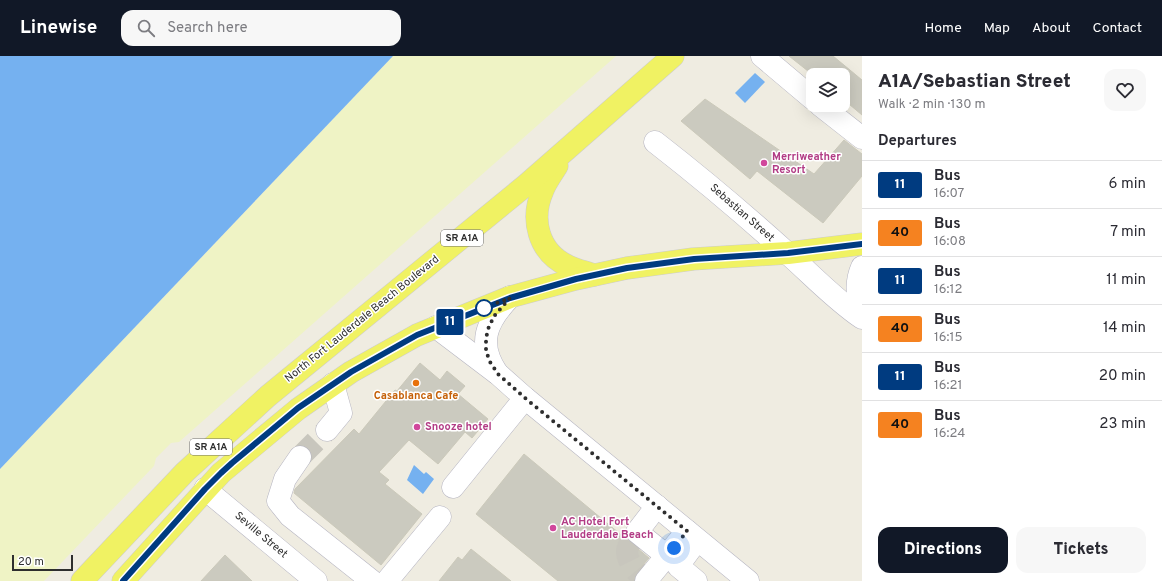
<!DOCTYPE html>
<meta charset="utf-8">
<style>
body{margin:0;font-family:Overpass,sans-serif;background:#f7f7f7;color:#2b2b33;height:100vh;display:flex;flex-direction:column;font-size:15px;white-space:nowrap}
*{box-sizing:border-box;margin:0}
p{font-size:13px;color:#7c7c81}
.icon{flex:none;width:22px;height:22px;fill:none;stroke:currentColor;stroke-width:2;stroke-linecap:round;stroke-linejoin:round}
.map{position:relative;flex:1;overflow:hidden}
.sheet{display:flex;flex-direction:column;background:#fff;width:300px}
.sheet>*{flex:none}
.badge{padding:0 8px;border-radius:3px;font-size:14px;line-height:26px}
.tools{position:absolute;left:806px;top:12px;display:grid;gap:8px}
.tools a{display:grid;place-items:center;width:44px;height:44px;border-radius:8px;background:#fff;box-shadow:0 4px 16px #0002;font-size:20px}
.scale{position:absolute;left:12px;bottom:10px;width:61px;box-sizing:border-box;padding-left:4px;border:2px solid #2e2e2e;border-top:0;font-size:11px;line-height:14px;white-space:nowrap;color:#2e2e2e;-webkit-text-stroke:3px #fff;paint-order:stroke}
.you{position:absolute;width:20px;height:20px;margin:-10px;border:3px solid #fff;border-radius:50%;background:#1a73e8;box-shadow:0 0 0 6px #1a73e833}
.map>.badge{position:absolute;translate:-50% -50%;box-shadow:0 0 0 2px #fff}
h2{padding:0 16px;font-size:15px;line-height:36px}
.round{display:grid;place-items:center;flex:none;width:42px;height:42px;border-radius:12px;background:#f7f7f7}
.headline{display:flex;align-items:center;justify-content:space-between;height:68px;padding:0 16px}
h1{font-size:19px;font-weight:800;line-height:30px}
.cta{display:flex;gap:8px;margin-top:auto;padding:8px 16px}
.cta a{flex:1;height:46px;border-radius:12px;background:#111827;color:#fff;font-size:16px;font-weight:800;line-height:46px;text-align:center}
.cta a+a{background:#f7f7f7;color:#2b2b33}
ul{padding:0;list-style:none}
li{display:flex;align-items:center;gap:12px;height:48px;padding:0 16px;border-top:1px solid #e1e1e2}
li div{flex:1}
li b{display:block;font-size:15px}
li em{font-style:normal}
li .badge{min-width:44px;font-weight:700;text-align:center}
header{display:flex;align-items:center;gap:24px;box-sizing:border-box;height:56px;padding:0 20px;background:#111827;color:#fff}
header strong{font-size:19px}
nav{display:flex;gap:22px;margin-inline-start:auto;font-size:14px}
.search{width:280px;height:36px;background:#f7f7f7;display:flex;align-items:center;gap:10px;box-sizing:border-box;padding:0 14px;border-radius:12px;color:#7c7c81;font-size:15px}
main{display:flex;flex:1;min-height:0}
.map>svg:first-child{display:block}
.sand{fill:#eff3c5}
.water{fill:#75b1f0}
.building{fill:#cbcabf;stroke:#cbc9ba}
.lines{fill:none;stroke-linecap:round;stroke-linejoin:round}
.minor-tunnel{stroke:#c8c6bd;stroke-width:22;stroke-dasharray:22 11;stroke-linecap:butt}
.minor-casing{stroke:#b5b4c1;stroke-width:23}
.major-casing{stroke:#cdcdcd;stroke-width:23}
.minor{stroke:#fff;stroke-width:22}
.major{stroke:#f0f263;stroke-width:22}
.line-casing{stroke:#fff;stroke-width:9}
.line{stroke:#003b80;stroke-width:6}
.walk{stroke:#2e2e2e;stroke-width:4;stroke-dasharray:0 7.2}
.hotel-dot{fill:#d1479c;stroke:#fff;stroke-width:1.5}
.stop-dot{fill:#fff;stroke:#003b80;stroke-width:2}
.food-dot{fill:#e8710a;stroke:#fff;stroke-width:1.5}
.labels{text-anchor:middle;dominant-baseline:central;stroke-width:3;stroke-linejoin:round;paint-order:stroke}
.shield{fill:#fff;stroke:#6d6d6d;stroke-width:1}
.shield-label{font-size:10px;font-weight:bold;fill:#2e2e2e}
.hotel-label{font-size:11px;font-weight:bold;fill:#b23c85;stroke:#fff;text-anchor:start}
.street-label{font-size:11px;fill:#2e2e2e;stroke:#fff}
.food-label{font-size:11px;font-weight:bold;fill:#c56008;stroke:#fff}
</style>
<header>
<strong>Linewise</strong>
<div class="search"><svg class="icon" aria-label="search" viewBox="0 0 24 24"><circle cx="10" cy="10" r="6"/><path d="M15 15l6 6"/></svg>Search here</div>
<nav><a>Home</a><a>Map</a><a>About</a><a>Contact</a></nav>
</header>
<main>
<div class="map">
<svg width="862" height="525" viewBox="0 0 862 525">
<rect width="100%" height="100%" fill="#efece1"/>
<path class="sand" d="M 393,0 L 616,0 L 179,386 L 171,387 L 156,402 L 154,410 L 44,525 L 0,525 L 0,413 Z"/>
<g class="water">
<path d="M 0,0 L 393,0 L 0,413 Z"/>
<path d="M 755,17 L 765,26 L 745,47 L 735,37 Z"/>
<path d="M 414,409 L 424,418 L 426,416 L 434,423 L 423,438 L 407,424 Z"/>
</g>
<g class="building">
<path d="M 789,0 L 833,0 L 862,24 L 862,59 L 843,43 L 843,19 L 813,19 Z"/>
<path d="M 705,43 L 814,118 L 844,84 L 862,98 L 862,120 L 823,167 L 757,115 L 750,123 L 681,65 Z"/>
<path d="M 420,307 L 440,324 L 447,315 L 465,330 L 458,338 L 488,363 L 472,382 L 465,376 L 438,408 L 409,384 L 379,416 L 389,424 L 385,428 L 422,458 L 381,509 L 294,437 L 295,433 L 354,373 L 359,378 L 395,334 L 397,335 Z"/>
<path d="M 524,398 L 649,502 L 636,517 L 634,525 L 558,525 L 476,458 Z"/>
<path d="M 471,493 L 511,525 L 439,525 L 458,501 L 462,504 Z"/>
<path d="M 225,499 L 252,525 L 201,525 Z"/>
</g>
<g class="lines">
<g class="minor-tunnel">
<path d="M 300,401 L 327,374"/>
<path d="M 631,485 C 630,488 627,492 627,495 C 627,506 637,517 644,523"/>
</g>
<defs>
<g id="minor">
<path d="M 762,0 L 813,43"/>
<path d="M 820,49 L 862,82"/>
<path d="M 655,86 C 700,121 744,158 786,196 C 811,218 834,243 862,262"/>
<path d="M 862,211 C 856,225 856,238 862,252"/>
<path d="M 436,271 L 498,318 L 525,342 L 748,525"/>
<path d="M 497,317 C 477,287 486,266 510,241"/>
<path d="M 327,374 L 341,357 L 333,328"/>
<path d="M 300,401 L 285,423 L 278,445 L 290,460 L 372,525"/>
<path d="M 453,431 L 525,342"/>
<path d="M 205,433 L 316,525"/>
<path d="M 657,450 L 637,476 L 667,500"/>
<path d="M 695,487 L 678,510 L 696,525"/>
<path d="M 387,525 L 440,461"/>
<path d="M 646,525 L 687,475"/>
</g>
<g id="major">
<path d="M 557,110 C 552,118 546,126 543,134 C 530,163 538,196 568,210 C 576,214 586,216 594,219"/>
<path d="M 82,525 L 185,416 L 268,340 L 526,129 L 673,0"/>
<path d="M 123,525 L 221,417 L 298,353 L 351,316 L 417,279 L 510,241 L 576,223 L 627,212 L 693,203 L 788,197 L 862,188"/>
</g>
</defs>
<use href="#minor" class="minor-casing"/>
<use href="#major" class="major-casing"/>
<use href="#minor" class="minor"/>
<use href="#major" class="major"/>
</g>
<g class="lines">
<defs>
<path id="line" d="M 123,525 L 205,433 L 221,417 L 232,407 L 298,352 L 351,316 L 417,279 L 510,242 L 576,223 L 627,212 L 694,203 L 788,197 L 862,188"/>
</defs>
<use href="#line" class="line-casing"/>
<use href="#line" class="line"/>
<path class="walk" d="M 484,252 L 510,242 L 495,259 L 489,270 L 486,282 L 486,295 L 490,306 L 498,318 L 525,342 L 687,475 L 674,492"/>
</g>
<g class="hotel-dot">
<circle cx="764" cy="107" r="4"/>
<circle cx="417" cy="371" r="4"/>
<circle cx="553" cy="472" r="4"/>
</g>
<circle class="stop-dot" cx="484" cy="252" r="8"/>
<circle class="food-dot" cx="416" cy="327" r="4"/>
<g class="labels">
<g class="shield">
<rect x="441" y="174" width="42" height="16" rx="3"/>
<rect x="190" y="383" width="42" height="16" rx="3"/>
</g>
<g class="shield-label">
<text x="462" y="182">SR A1A</text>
<text x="211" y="391">SR A1A</text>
</g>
<g class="hotel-label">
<text x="772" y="101">Merriweather<tspan x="772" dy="13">Resort</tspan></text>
<text x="425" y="371">Snooze hotel</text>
<text x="561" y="466">AC Hotel Fort<tspan x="561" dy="13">Lauderdale Beach</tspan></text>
</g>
<g class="street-label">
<text transform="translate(742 157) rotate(41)">Sebastian Street</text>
<text transform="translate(362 263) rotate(-39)">North Fort Lauderdale Beach Boulevard</text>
<text transform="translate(261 479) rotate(40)">Seville Street</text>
</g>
<g class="food-label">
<text x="416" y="340">Casablanca Cafe</text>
</g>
</g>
</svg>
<div class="tools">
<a><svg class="icon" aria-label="layers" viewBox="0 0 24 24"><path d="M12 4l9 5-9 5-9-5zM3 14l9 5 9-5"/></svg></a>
</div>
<div class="scale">20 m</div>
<div class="you" style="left:674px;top:492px"></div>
<b class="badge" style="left:450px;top:266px;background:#003b80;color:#fff">11</b>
</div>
<section class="sheet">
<div class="headline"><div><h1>A1A/Sebastian Street</h1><p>Walk · 2 min · 130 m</p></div><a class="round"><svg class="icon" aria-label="heart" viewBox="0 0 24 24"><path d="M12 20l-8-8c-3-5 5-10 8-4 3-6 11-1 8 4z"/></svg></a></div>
<h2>Departures</h2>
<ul>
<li><span class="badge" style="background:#003b80;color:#fff">11</span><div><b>Bus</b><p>16:07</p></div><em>6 min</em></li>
<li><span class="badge" style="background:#f58220;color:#111">40</span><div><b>Bus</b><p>16:08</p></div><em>7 min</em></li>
<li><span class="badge" style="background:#003b80;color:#fff">11</span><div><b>Bus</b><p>16:12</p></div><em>11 min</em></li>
<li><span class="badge" style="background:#f58220;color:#111">40</span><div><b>Bus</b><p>16:15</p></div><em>14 min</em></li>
<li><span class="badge" style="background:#003b80;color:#fff">11</span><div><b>Bus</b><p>16:21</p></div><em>20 min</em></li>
<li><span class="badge" style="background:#f58220;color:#111">40</span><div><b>Bus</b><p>16:24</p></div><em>23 min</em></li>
</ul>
<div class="cta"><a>Directions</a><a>Tickets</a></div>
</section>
</main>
